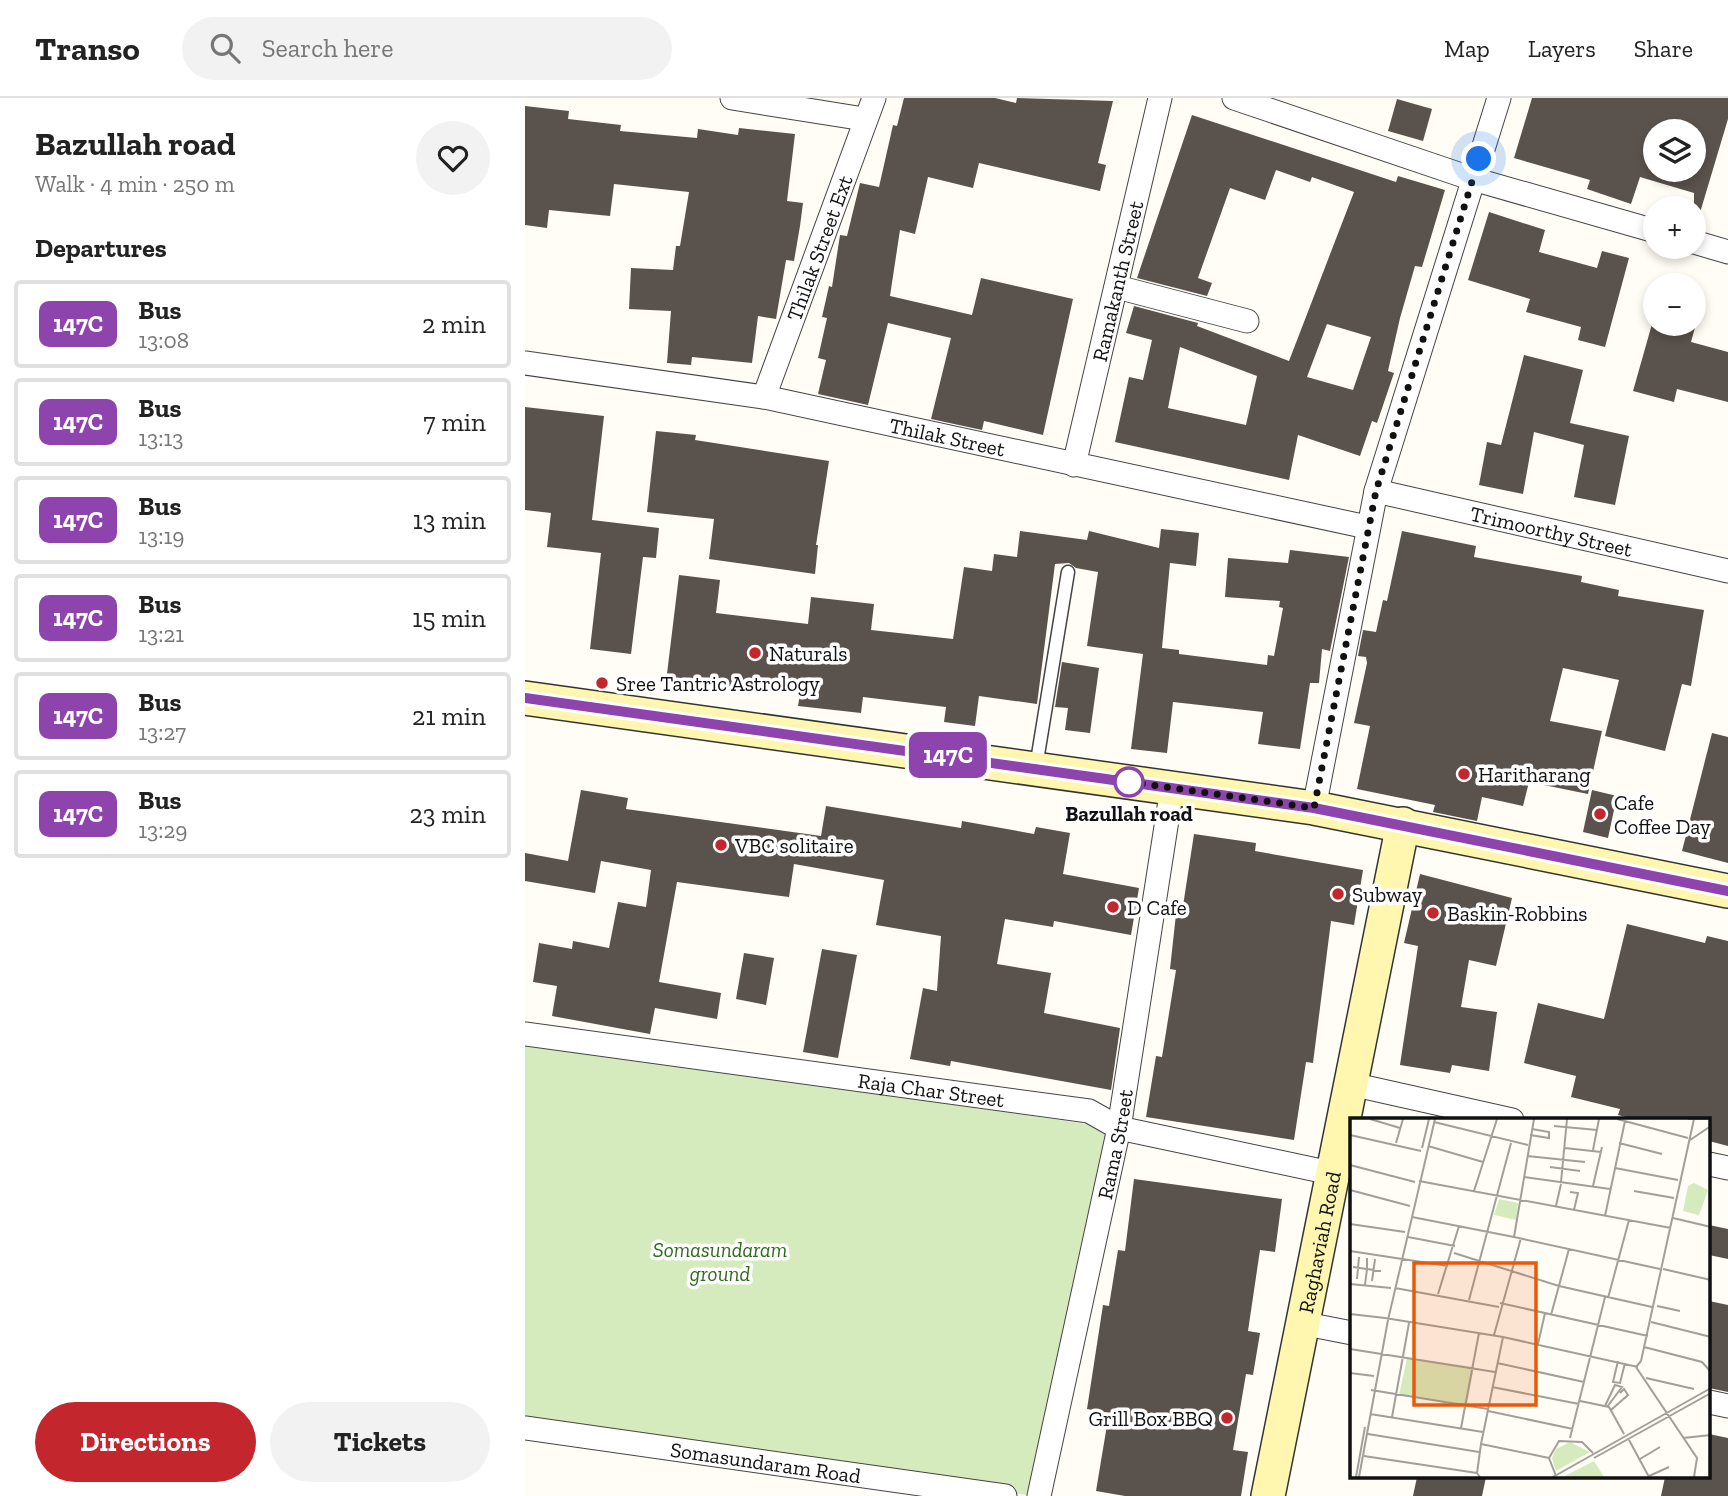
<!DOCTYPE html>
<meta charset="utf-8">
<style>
body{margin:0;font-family:"Zilla Slab",serif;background:#f2f2f2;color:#222;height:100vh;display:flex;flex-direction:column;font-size:26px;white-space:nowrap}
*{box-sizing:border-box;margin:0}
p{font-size:23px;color:#767676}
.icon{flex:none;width:38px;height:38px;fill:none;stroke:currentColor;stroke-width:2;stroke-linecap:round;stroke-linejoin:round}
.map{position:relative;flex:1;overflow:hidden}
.sheet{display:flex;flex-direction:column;background:#fff;width:525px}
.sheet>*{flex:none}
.badge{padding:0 14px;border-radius:10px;font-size:24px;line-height:46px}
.buttons{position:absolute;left:1118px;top:21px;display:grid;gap:14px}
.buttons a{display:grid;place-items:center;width:63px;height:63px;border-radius:50%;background:#fff;box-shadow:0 4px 10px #0003;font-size:35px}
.you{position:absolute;width:35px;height:35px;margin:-18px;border:5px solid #fff;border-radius:50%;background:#1a73e8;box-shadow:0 0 0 10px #1a73e833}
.map>.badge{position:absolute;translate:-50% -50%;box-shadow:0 0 0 4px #fff}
h2{padding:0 35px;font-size:26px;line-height:63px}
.round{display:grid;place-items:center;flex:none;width:74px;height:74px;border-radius:37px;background:#f2f2f2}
.overview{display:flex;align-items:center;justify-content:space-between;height:119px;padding:0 35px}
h1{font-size:33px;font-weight:700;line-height:52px}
.cta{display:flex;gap:14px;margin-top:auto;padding:14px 35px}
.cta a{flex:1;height:80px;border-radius:42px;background:#c4262e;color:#fff;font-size:28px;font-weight:700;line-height:80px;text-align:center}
.cta a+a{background:#f2f2f2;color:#222}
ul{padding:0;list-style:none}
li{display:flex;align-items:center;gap:21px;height:88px;margin:0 14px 10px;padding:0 21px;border:4px solid #e0e0e0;border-radius:7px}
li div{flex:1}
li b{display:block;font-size:26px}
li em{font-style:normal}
li .badge{min-width:77px;font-weight:700;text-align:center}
header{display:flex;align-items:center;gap:42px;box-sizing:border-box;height:98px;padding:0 35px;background:#fff;border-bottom:2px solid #e0e0e0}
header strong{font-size:33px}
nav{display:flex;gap:38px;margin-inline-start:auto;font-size:24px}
.search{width:490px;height:63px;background:#f2f2f2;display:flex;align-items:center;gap:18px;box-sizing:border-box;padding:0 24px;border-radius:38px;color:#767676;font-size:26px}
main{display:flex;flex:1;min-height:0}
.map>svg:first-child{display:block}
.green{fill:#d5ebbd}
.building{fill:#5a524d;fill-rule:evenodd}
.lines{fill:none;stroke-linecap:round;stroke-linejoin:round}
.lane-casing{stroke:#444;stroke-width:15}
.street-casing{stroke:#444;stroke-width:25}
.secondary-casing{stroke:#333;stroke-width:36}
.lane{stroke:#fff;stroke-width:12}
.street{stroke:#fff;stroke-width:23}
.secondary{stroke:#fff6b0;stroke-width:33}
.line-casing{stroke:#fff;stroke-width:16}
.line{stroke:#8e44ad;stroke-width:10}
.walk{stroke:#111;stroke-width:7;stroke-dasharray:0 12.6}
.poi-dot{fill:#c4262e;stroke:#fff;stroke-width:2.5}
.stop-dot{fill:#fff;stroke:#8e44ad;stroke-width:3.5}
.labels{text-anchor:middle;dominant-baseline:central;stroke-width:7;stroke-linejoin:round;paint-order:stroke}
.street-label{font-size:21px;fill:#111;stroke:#fff}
.poi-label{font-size:21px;fill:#111;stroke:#fff;text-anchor:start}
.stop-label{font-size:21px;font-weight:bold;fill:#111;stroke:#fff}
.park-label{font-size:21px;font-style:italic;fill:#2f6b1f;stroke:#fff}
.inset-road{fill:none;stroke:#a09f9a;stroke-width:2}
.view{fill:#e8590c;fill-opacity:0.15;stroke:#e8590c;stroke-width:3.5}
.inset-edge{fill:none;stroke:#111;stroke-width:3.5}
</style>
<header>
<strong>Transo</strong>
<div class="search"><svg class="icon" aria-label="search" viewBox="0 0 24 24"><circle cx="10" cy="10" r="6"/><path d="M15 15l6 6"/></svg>Search here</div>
<nav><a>Map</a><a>Layers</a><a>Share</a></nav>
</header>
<main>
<section class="sheet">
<div class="overview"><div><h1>Bazullah road</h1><p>Walk · 4 min · 250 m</p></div><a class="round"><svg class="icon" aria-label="heart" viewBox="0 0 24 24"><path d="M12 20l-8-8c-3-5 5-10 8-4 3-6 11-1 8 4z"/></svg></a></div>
<h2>Departures</h2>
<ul>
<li><span class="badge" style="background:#8e44ad;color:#fff">147C</span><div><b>Bus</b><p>13:08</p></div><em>2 min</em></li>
<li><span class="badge" style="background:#8e44ad;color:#fff">147C</span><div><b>Bus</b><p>13:13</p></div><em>7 min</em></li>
<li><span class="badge" style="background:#8e44ad;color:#fff">147C</span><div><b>Bus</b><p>13:19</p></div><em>13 min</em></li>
<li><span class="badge" style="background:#8e44ad;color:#fff">147C</span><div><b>Bus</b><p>13:21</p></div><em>15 min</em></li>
<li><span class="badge" style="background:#8e44ad;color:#fff">147C</span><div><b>Bus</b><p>13:27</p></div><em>21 min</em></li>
<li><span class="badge" style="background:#8e44ad;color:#fff">147C</span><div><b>Bus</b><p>13:29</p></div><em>23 min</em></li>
</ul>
<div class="cta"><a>Directions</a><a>Tickets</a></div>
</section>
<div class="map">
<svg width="1203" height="1398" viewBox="0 0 1203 1398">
<rect width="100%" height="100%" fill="#fffdf5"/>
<path class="green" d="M 0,945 L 590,1030 L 509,1398 L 0,1326 Z"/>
<g class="building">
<path d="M 379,0 L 470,0 L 491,5 L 492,0 L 588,3 L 573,65 L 581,67 L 575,93 L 454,65 L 448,90 L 403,79 L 390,136 L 375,132 L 365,198 L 447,217 L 456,180 L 548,201 L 518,337 L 459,323 L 457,332 L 406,321 L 426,240 L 363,225 L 343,307 L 293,296 L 301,262 L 293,260 L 302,220 L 297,219 L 304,188 L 307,189 L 315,137 L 322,138 L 335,85 L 354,89 L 368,27 L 372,28 Z"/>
<path d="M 1007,0 L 1203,0 L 1203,21 L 1174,118 L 1169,117 L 1169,95 L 1115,79 L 1106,106 L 1062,91 L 1065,82 L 989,60 ZM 1130,33 L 1169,33 L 1169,72 L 1130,72 Z"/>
<path d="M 872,1 L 907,11 L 898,43 L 863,33 Z"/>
<path d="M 0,8 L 44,13 L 43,21 L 96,27 L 95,33 L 172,40 L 173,31 L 213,37 L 214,30 L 270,36 L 262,103 L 278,105 L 275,128 L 269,163 L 261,162 L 251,221 L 233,218 L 227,265 L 167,259 L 166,267 L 142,265 L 146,213 L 104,211 L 106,170 L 148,172 L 151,148 L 155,148 L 164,94 L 89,86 L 85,118 L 24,112 L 22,130 L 0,127 Z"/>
<path d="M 667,17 L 871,84 L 873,78 L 920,92 L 897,169 L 890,168 L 875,220 L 863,273 L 869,275 L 852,325 L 847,323 L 835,358 L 773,337 L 764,382 L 590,344 L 604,279 L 618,282 L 627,242 L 601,235 L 609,208 L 673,225 L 672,228 L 764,263 L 829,94 L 787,79 L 785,84 L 751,72 L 740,102 L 705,90 L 673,180 L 687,185 L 682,198 L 612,180 ZM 802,226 L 846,239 L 828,292 L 782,279 ZM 655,249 L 732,278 L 721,327 L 643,310 Z"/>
<path d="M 964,114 L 1020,132 L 1014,154 L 1072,170 L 1077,153 L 1104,160 L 1080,249 L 1053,242 L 1056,229 L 1001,214 L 1005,201 L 943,182 Z"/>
<path d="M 1127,226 L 1171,226 L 1166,244 L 1203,254 L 1203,304 L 1152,291 L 1149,304 L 1108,293 Z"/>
<path d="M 999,257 L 1058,272 L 1045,325 L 1104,338 L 1090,407 L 1049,399 L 1059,347 L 1009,334 L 998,396 L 954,387 L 962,344 L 976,347 Z"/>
<path d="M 0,309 L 79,318 L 67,422 L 134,430 L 131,460 L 118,459 L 106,556 L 65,551 L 76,455 L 22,449 L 26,415 L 0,412 Z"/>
<path d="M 131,333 L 171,337 L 170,342 L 304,363 L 291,447 L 293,447 L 290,476 L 184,461 L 189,421 L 122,414 Z"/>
<path d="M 636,431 L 674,435 L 671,468 L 645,465 L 637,550 L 654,552 L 654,556 L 742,567 L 743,557 L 749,558 L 758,510 L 754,509 L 755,503 L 700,499 L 703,460 L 763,465 L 765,452 L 824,459 L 805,553 L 797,551 L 794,585 L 785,585 L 775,651 L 733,646 L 738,614 L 648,604 L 642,655 L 606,651 L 618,556 L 562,548 L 573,474 L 551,470 L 544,465 L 530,466 L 512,606 L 454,598 L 450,628 L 419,624 L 421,609 L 338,599 L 336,615 L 273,608 L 275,596 L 141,584 L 154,477 L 195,482 L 191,515 L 283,526 L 286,499 L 349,506 L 346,532 L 428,541 L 439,469 L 467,473 L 469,456 L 492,459 L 495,433 L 562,442 L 564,433 L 634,450 Z"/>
<path d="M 877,433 L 951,448 L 949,459 L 1057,478 L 1056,484 L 1094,492 L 1093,498 L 1179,512 L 1166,588 L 1157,586 L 1140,653 L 1080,638 L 1094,582 L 1038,570 L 1025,623 L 1077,633 L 1063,696 L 1004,684 L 998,708 L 957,699 L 952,723 L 908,714 L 910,707 L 832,691 L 845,628 L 829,625 L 842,565 L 841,559 L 833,558 L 838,532 L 851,534 L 858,502 L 862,503 Z"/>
<path d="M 537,564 L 574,570 L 565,635 L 540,632 L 543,610 L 530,609 Z"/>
<path d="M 1187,635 L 1203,639 L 1203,765 L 1157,753 Z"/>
<path d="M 56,692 L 103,700 L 101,711 L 296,738 L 301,708 L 436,730 L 437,723 L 509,736 L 511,729 L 545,735 L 538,776 L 614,790 L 606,837 L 529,823 L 528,829 L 480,821 L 472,866 L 526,875 L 519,915 L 595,930 L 586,992 L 426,963 L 425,968 L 385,961 L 398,890 L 412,893 L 416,838 L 351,827 L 359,782 L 269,766 L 264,799 L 152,784 L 134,884 L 196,895 L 192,921 L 130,910 L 125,936 L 27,918 L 32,888 L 8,884 L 14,845 L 47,851 L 48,843 L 84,850 L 93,804 L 121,809 L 126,772 L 76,763 L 70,795 L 0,783 L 0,755 L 43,763 Z"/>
<path d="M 1067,692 L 1092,698 L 1083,740 L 1058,734 Z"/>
<path d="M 669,736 L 731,745 L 730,753 L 838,772 L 829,827 L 806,823 L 788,965 L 781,964 L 769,1042 L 621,1019 L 631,958 L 637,959 L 651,872 L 645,871 L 652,807 L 658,808 Z"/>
<path d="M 895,776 L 987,800 L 971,868 L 944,862 L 936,909 L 972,914 L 964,973 L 927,967 L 925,975 L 875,967 L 893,848 L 879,845 Z"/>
<path d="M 1102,826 L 1180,845 L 1182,838 L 1203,843 L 1203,1048 L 1184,1043 L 1184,1022 L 1112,1022 L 1093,1017 L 1095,1011 L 1046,999 L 1051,978 L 999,965 L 1013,905 L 1079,921 Z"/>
<path d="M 297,851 L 332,857 L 313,960 L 278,954 Z"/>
<path d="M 219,855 L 249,860 L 241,907 L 211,901 Z"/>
<path d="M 609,1081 L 757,1101 L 750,1154 L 735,1152 L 723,1233 L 735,1235 L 728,1277 L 721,1276 L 708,1352 L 723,1354 L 716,1398 L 600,1398 L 571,1393 L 584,1315 L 562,1311 L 578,1207 L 584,1208 L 593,1152 L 600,1153 Z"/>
<path d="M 1184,1127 L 1203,1131 L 1203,1161 L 1184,1157 Z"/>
<path d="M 1184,1203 L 1203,1207 L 1203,1294 L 1184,1290 Z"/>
<path d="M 1184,1336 L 1203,1340 L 1203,1398 L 1136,1398 L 1140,1379 L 1184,1379 Z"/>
<path d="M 892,1379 L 961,1379 L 957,1398 L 888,1398 Z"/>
</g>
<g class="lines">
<defs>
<path id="lane" d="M 511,669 L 543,474"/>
<g id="street">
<path d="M 207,0 L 339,21"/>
<path d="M 709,0 L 948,81 L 1130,133"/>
<path d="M 1169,144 L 1203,154"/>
<path d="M 592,189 L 722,223"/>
<path id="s1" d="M 0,265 L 239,299 L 842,429"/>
<path id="s2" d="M 239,299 L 349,0"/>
<path id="s3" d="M 549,367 L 635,0"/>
<path id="s4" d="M 851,393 L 1203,473"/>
<path d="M 789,710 L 851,393 L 974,0"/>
<path id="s5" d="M 0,936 L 564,1013 L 594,1030 L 806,1075"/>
<path d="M 826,986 L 987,1022"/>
<path d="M 1184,1066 L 1203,1070"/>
<path d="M 776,1225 L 827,1235"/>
<path d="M 1184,1304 L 1203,1308"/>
<path id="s6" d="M 0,1330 L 480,1398"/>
<path id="s7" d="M 514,1398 L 594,1030 L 647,690"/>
</g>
<g id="secondary">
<path d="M 0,600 L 789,710 L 1203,793"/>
<path id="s8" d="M 743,1398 L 878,726"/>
</g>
</defs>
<use href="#lane" class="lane-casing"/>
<use href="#street" class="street-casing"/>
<use href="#secondary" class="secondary-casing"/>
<use href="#lane" class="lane"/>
<use href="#street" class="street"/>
<use href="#secondary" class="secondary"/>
</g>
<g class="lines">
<defs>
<path id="line" d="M 0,600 L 789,710 L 1203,793"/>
</defs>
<use href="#line" class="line-casing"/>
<use href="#line" class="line"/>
<path class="walk" d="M 604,684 L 592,682 L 789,710 L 851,393 L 954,61"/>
</g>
<g class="poi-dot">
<circle cx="230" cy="555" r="7"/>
<circle cx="77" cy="585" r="7"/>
<circle cx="939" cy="676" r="7"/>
<circle cx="1075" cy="716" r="7"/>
<circle cx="196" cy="747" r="7"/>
<circle cx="813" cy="796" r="7"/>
<circle cx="588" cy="809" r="7"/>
<circle cx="908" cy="815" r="7"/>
<circle cx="702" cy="1320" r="7"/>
</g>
<circle class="stop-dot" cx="604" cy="684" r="14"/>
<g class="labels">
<g class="street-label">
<text stroke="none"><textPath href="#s2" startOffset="159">Thilak Street Ext</textPath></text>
<text stroke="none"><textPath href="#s3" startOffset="189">Ramakanth Street</textPath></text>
<text stroke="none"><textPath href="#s1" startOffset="429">Thilak Street</textPath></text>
<text stroke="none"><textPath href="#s4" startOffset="180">Trimoorthy Street</textPath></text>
<text stroke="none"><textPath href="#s5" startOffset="410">Raja Char Street</textPath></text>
<text stroke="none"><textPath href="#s7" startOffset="360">Rama Street</textPath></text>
<text stroke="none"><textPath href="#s8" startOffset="259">Raghaviah Road</textPath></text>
<text stroke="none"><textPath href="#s6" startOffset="243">Somasundaram Road</textPath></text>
</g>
<g class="poi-label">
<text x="244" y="555">Naturals</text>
<text x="91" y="585">Sree Tantric Astrology</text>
<text x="953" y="676">Haritharang</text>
<text x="1089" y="704">Cafe<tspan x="1089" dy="24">Coffee Day</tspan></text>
<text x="210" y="747">VBC solitaire</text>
<text x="827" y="796">Subway</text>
<text x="602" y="809">D Cafe</text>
<text x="922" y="815">Baskin-Robbins</text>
<text x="688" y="1320" text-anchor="end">Grill Box BBQ</text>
</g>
<g class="stop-label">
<text x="604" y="715">Bazullah road</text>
</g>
<g class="park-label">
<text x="195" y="1151">Somasundaram<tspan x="195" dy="24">ground</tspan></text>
</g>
</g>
<g transform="translate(825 1020)">
<rect width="360" height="360" fill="#fffdf5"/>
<path d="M 344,65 L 358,72 L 349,97 L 333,93 L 338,68 ZM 149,81 L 168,85 L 166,102 L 144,97 ZM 57,240 L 124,249 L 117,287 L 49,277 ZM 220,324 L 240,334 L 206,353 L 202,340 L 206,331 ZM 244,343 L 254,359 L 213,359 Z" fill="#d5ebbd"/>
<path class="inset-road" d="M 20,1 L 50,10M 184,1 L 164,119 L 310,151M 267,1 L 338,20M 338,1 L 361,1M 344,1 L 291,243 L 286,249 L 347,340 L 344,359M 84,4 L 178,27M 204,8 L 247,12M 0,17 L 71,33M 180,17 L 199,20 L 199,14 L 182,11M 340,22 L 361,8M 46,25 L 53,1M 269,25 L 312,36M 78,28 L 133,44M 72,30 L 79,1M 215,30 L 251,34M 243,32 L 249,1M 177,38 L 235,44M 0,47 L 65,64M 200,49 L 230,53M 265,50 L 328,62M 174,59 L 260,71M 69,63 L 321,110M 211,64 L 217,1M 243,68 L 252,29M 0,72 L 60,88M 124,73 L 147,1M 284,73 L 324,80M 220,74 L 228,75 L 224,92M 206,88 L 211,66M 255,98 L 275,3M 62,99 L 164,119M 323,100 L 361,109M 0,106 L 55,114M 58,119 L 105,128M 0,133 L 98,148M 104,135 L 209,168 L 302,189M 3,149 L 17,151 L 17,140M 313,151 L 361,162M 7,161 L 9,139M 22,163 L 25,141M 0,166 L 41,170M 15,167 L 17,151 L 31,153M 45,170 L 149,189M 88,176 L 109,108M 258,180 L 279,102M 119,182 L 161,25M 150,185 L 298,218M 307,188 L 330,193M 0,196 L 35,200M 201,197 L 219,131M 35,200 L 153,219 L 288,249M 301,204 L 361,219M 144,217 L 171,120M 188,226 L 195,195M 294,229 L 352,244 L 361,254M 0,231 L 145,254M 268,243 L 263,264 L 270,265 L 275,245M 147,245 L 234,264M 0,255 L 24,258M 296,260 L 344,271M 142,269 L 229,286M 21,272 L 138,291M 230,283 L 259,289 L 274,316M 255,288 L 265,267 L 272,269 L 257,289M 261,292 L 278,277 L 274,271 L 270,275M 138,293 L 223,311M 20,296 L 133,314M 42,299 L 59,205M 111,310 L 129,215M 18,316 L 129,334M 220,320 L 255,179M 333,320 L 361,317M 279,322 L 299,359M 131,326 L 199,340M 14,338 L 127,355M 244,340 L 361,275M 290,341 L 310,329M 206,358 L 199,340 L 209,323 L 232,324 L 243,335M 299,358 L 319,349M 6,359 L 15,309M 9,359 L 38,202 L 85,1M 130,359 L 127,355 L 131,326 L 153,219M 203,359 L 361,270"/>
<path class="view" d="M 64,145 L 186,145 L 186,287 L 64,287 Z"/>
<rect width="360" height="360" class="inset-edge"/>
</g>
</svg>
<div class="buttons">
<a><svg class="icon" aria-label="layers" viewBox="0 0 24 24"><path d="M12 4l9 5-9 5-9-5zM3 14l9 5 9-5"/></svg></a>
<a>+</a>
<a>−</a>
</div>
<div class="you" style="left:954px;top:61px"></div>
<b class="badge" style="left:423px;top:657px;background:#8e44ad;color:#fff">147C</b>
</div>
</main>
